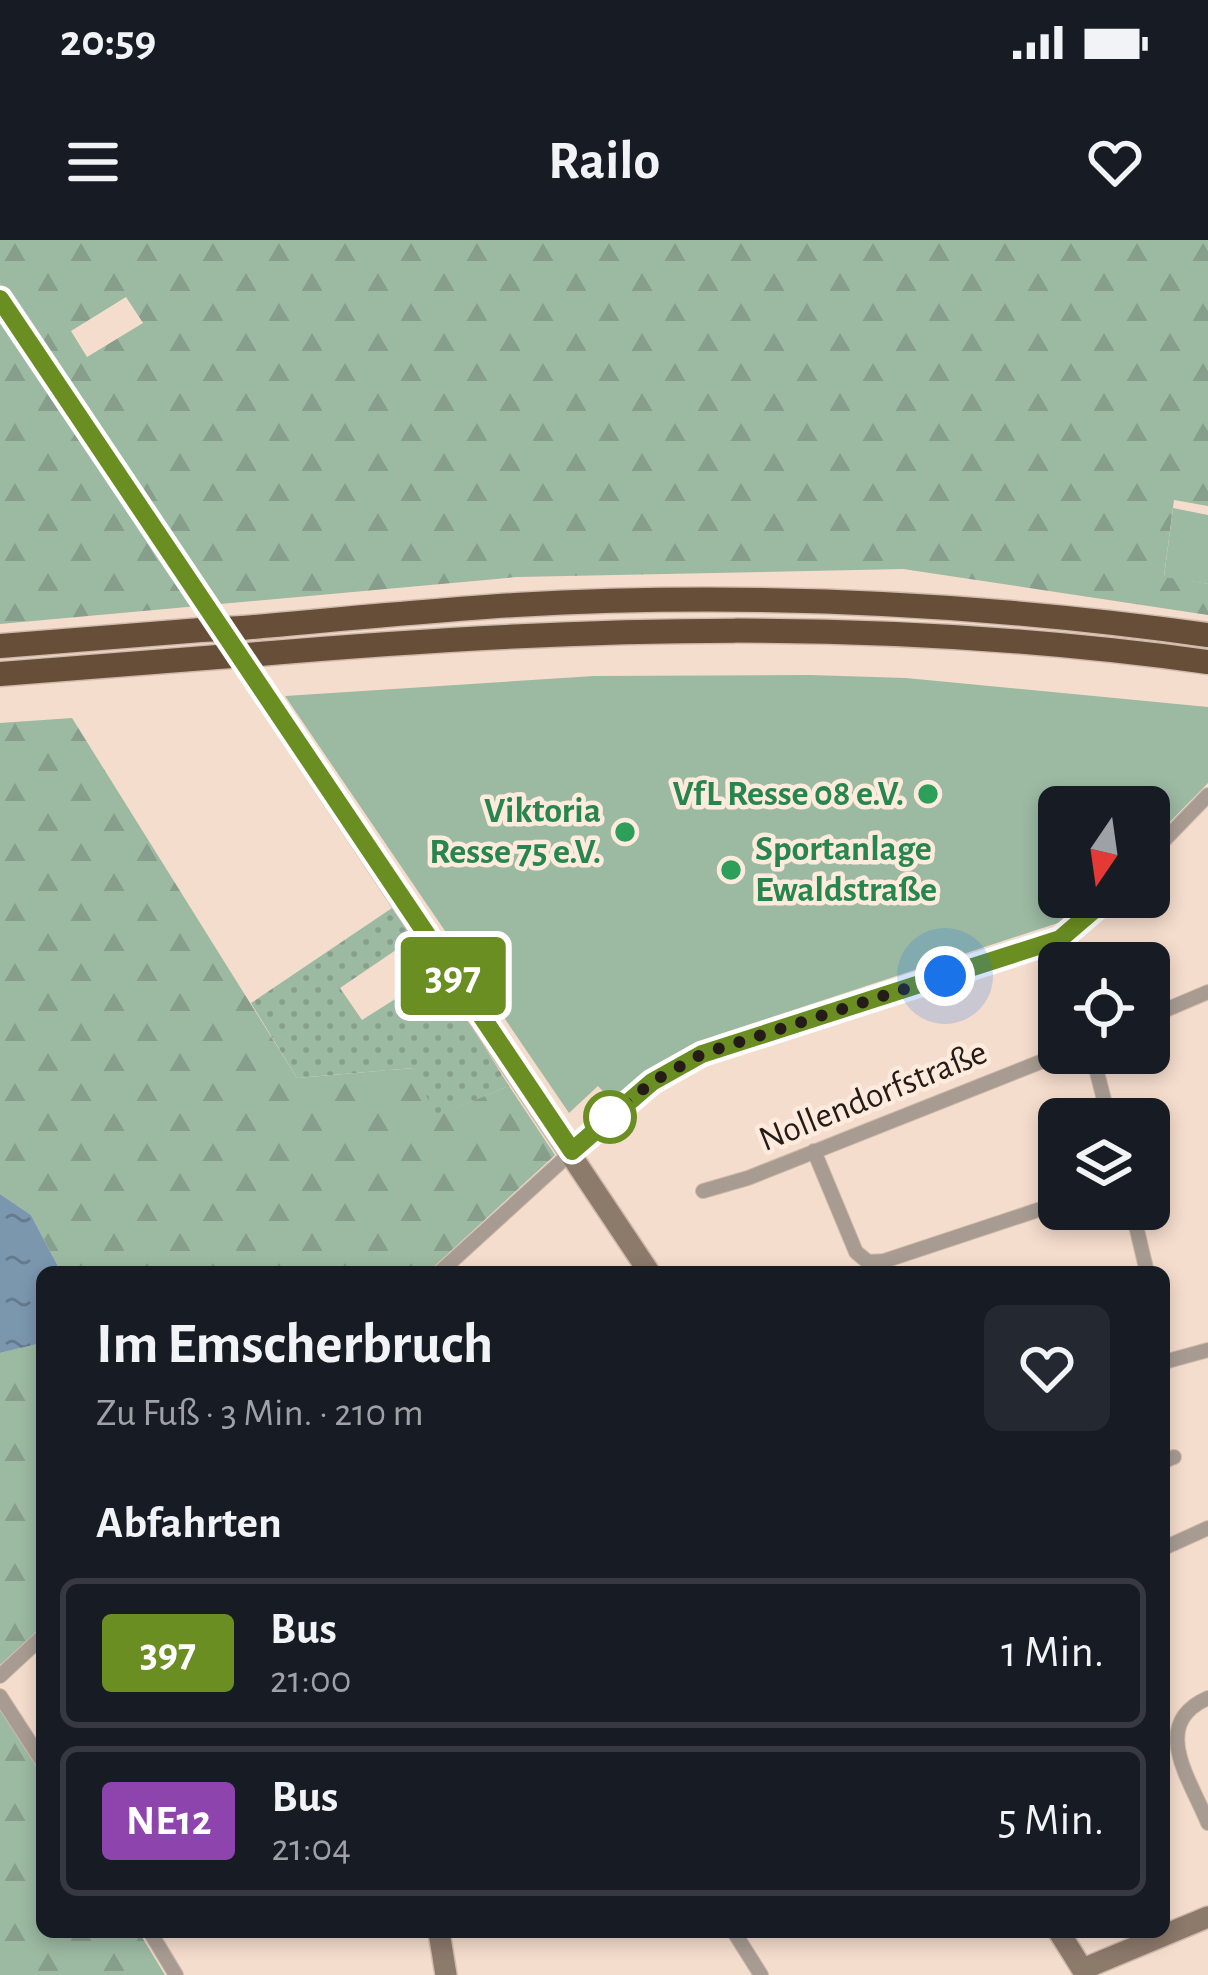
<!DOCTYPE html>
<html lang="de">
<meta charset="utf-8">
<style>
body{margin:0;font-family:"Alegreya Sans",sans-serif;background:#242831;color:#f1f3f6;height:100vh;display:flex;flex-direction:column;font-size:45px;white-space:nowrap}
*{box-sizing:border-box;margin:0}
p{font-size:39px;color:#9ea1a6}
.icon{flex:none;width:66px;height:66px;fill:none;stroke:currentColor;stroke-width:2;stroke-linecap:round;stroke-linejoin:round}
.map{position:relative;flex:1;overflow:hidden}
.panel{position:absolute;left:36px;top:1026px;width:1134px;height:672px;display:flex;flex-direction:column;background:#171b24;border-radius:18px;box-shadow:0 6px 18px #0003}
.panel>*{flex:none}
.badge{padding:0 24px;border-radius:9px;font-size:42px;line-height:78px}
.needle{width:78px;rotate:193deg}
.buttons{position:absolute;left:1038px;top:546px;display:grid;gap:24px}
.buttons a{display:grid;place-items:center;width:132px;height:132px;border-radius:18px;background:#171b24;box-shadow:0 6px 18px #0003;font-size:60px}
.you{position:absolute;width:60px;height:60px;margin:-30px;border:9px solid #fff;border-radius:50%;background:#1a73e8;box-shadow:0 0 0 18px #1a73e833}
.map>.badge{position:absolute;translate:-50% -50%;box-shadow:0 0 0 6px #fff}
h2{padding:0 60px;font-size:45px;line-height:108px}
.round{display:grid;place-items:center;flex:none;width:126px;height:126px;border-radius:18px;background:#242831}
.summary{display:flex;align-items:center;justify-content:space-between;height:204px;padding:0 60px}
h1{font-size:57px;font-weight:600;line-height:90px}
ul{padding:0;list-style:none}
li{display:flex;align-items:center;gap:36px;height:150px;margin:0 24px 18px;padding:0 36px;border:6px solid #363941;border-radius:18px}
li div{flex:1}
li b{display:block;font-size:45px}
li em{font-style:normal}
li .badge{min-width:132px;font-weight:700;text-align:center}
.status{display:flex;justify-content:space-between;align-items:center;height:84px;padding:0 60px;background:#171b24;direction:ltr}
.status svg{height:33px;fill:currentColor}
header{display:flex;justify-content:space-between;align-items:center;height:156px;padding:0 60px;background:#171b24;font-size:54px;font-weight:600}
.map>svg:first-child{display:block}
.forest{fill:url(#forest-firs);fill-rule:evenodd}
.garden{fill:url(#garden-dots)}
.pitch{fill:#9cb9a2}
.water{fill:url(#water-ripples)}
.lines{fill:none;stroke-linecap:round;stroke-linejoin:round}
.street-casing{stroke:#d0baac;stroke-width:16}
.secondary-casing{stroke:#d0baac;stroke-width:24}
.highway-casing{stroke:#d0baac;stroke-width:27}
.street{stroke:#a89c92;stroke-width:14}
.secondary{stroke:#8c7a6b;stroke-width:21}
.highway{stroke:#664e39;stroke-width:24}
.highway-bridge-casing{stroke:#d0baac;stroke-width:27;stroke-linecap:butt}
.highway-bridge{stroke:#664e39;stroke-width:24}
.line-casing{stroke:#fff;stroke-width:27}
.line{stroke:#6b8e23;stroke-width:18}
.walk{stroke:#251c17;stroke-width:12;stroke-dasharray:0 21.6}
.leisure-dot{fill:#2e9e5b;stroke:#feebde;stroke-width:4.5}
.stop-dot{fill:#fff;stroke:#6b8e23;stroke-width:6}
.labels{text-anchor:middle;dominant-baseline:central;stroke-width:9;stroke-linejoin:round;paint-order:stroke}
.leisure-label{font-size:36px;font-weight:bold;fill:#27864d;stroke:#feebde;text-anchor:end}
.street-label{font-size:36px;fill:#251c17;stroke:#feebde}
</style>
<div class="status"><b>20:59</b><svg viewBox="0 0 49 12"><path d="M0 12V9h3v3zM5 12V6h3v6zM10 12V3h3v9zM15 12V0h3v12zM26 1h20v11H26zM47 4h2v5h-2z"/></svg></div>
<header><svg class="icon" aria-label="menu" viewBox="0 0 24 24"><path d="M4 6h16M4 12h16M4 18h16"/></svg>Railo<svg class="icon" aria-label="heart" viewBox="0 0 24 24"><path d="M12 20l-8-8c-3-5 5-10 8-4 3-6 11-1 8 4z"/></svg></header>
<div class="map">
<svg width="1208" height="1735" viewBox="0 0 1208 1735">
<defs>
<pattern id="forest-firs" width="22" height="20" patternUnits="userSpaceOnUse" patternTransform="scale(3)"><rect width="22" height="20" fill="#9cb9a2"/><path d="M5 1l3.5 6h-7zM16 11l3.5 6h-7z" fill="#869e8b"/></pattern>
<pattern id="garden-dots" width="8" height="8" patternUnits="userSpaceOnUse" patternTransform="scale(3)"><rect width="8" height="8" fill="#9cb9a2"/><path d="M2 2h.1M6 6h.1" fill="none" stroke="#869e8b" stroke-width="1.8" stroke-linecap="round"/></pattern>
<pattern id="water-ripples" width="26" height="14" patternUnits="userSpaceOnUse" patternTransform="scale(3)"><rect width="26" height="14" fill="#7b97ae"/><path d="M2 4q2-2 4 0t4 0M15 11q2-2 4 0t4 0" fill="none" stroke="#657a8d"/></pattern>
</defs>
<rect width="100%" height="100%" fill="#f5ddcd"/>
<g class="forest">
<path d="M 0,0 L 1208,0 L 1208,266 L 1174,260 L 1164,336 L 1208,344 L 1208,375 L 903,329 L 517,337 L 0,384 ZM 126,57 L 143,83 L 87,117 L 71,91 Z"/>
<path d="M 72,478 L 297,838 L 414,828 L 437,875 L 509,846 L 555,915 L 428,1032 L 61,1032 L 31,975 L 0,954 L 0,483 Z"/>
<path d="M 42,1098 L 42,1387 L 0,1425 L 0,1113 L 36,1104 Z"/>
<path d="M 0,1463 L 42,1532 L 42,1692 L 139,1692 L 165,1735 L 0,1735 Z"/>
</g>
<path class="garden" d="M 395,666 L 415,697 L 340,748 L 362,780 L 438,732 L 509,846 L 436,876 L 413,828 L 297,838 L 251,763 Z"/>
<g class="pitch">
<path d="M 1173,268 L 1208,275 L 1208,344 L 1164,337 Z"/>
<path d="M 810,435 L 906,438 L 1208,467 L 1208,543 L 1149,603 L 1149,567 L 1059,567 L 1059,657 L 1097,657 L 1070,679 L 717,795 L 686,810 L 613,862 L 598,846 L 569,873 L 285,456 L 594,436 Z"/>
</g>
<path class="water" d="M 0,954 L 31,975 L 61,1032 L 42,1032 L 42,1098 L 37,1104 L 0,1113 Z"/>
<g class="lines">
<defs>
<g id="street">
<path d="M 1149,616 L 1208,555"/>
<path d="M 1060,699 L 1070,723"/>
<path d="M 1149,777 L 1208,752"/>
<path d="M 1092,813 L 1109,879"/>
<path d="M 814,911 L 856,1012 L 868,1022 L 884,1021 L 1059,963"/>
<path d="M 703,951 L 748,938 L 1063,813"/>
<path d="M 1132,969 L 1147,1032"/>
<path d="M 440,1032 L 609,878 L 652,842 L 702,815 L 1060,699 L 1109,657"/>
<path d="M 1164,1122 L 1208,1110"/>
<path d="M 1164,1221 L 1174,1217"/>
<path d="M 1164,1308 L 1208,1288"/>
<path d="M 0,1436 L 42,1397"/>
<path d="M 0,1456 L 42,1521"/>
<path d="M 1208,1458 C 1149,1484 1190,1539 1208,1583"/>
<path d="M 150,1692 L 176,1735"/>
<path d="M 734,1692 L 761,1735"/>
</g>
<g id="secondary">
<path d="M 0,59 L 649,1032"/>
<path d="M 439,1692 L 446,1735"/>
<path d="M 1059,1692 L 1086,1735"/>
<path d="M 1083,1729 L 1208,1677"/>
</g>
<g id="highway">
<path d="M 242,388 C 333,380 424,371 515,365 C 746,352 979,363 1208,395"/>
<path d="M 0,406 L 201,390"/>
<path d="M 259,414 C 584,386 883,377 1208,422"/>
<path d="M 0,434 L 218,417"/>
</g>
</defs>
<use href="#street" class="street-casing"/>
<use href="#secondary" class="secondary-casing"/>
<use href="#highway" class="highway-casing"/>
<use href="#street" class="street"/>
<use href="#secondary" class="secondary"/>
<use href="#highway" class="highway"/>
<defs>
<g id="highway-bridge">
<path d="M 201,390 L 242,388"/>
<path d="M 218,417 L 259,414"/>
</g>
</defs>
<use href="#highway-bridge" class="highway-bridge-casing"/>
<use href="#highway-bridge" class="highway-bridge"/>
</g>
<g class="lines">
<defs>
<path id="line" d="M 0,59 L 572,911 L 652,842 L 702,814 L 1060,699 L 1109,657"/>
</defs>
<use href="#line" class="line-casing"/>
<use href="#line" class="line"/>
<path class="walk" d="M 610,877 L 652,842 L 702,814 L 945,736"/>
</g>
<g class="leisure-dot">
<circle cx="928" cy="554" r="12"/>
<circle cx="625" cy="592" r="12"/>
<circle cx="731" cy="630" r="12"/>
</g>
<circle class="stop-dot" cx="610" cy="877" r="24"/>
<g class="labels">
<g class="leisure-label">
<text x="904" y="554">VfL Resse 08 e.V.</text>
<text x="601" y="571">Viktoria<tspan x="601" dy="41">Resse 75 e.V.</tspan></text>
<text x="755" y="609" text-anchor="start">Sportanlage<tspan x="755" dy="41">Ewaldstraße</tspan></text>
</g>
<g class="street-label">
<text transform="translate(873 856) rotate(-22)">Nollendorfstraße</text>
</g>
</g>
</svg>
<div class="buttons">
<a><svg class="needle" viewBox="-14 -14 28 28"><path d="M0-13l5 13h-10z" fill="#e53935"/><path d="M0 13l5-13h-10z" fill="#9ea1a6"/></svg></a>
<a><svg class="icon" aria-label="locate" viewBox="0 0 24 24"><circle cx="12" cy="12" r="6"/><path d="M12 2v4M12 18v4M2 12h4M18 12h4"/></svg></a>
<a><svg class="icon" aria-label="layers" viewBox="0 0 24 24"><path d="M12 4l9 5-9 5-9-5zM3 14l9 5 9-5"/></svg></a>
</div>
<div class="you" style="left:945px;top:736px"></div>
<b class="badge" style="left:453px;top:736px;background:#6b8e23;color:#fff">397</b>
<section class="panel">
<div class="summary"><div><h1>Im Emscherbruch</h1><p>Zu Fuß · 3 Min. · 210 m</p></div><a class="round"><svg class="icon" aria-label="heart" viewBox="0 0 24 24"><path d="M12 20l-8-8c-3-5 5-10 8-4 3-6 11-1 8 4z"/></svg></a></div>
<h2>Abfahrten</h2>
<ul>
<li><span class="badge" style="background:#6b8e23;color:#fff">397</span><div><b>Bus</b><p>21:00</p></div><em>1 Min.</em></li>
<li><span class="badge" style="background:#8e44ad;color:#fff">NE12</span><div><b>Bus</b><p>21:04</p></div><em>5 Min.</em></li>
</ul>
</section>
</div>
